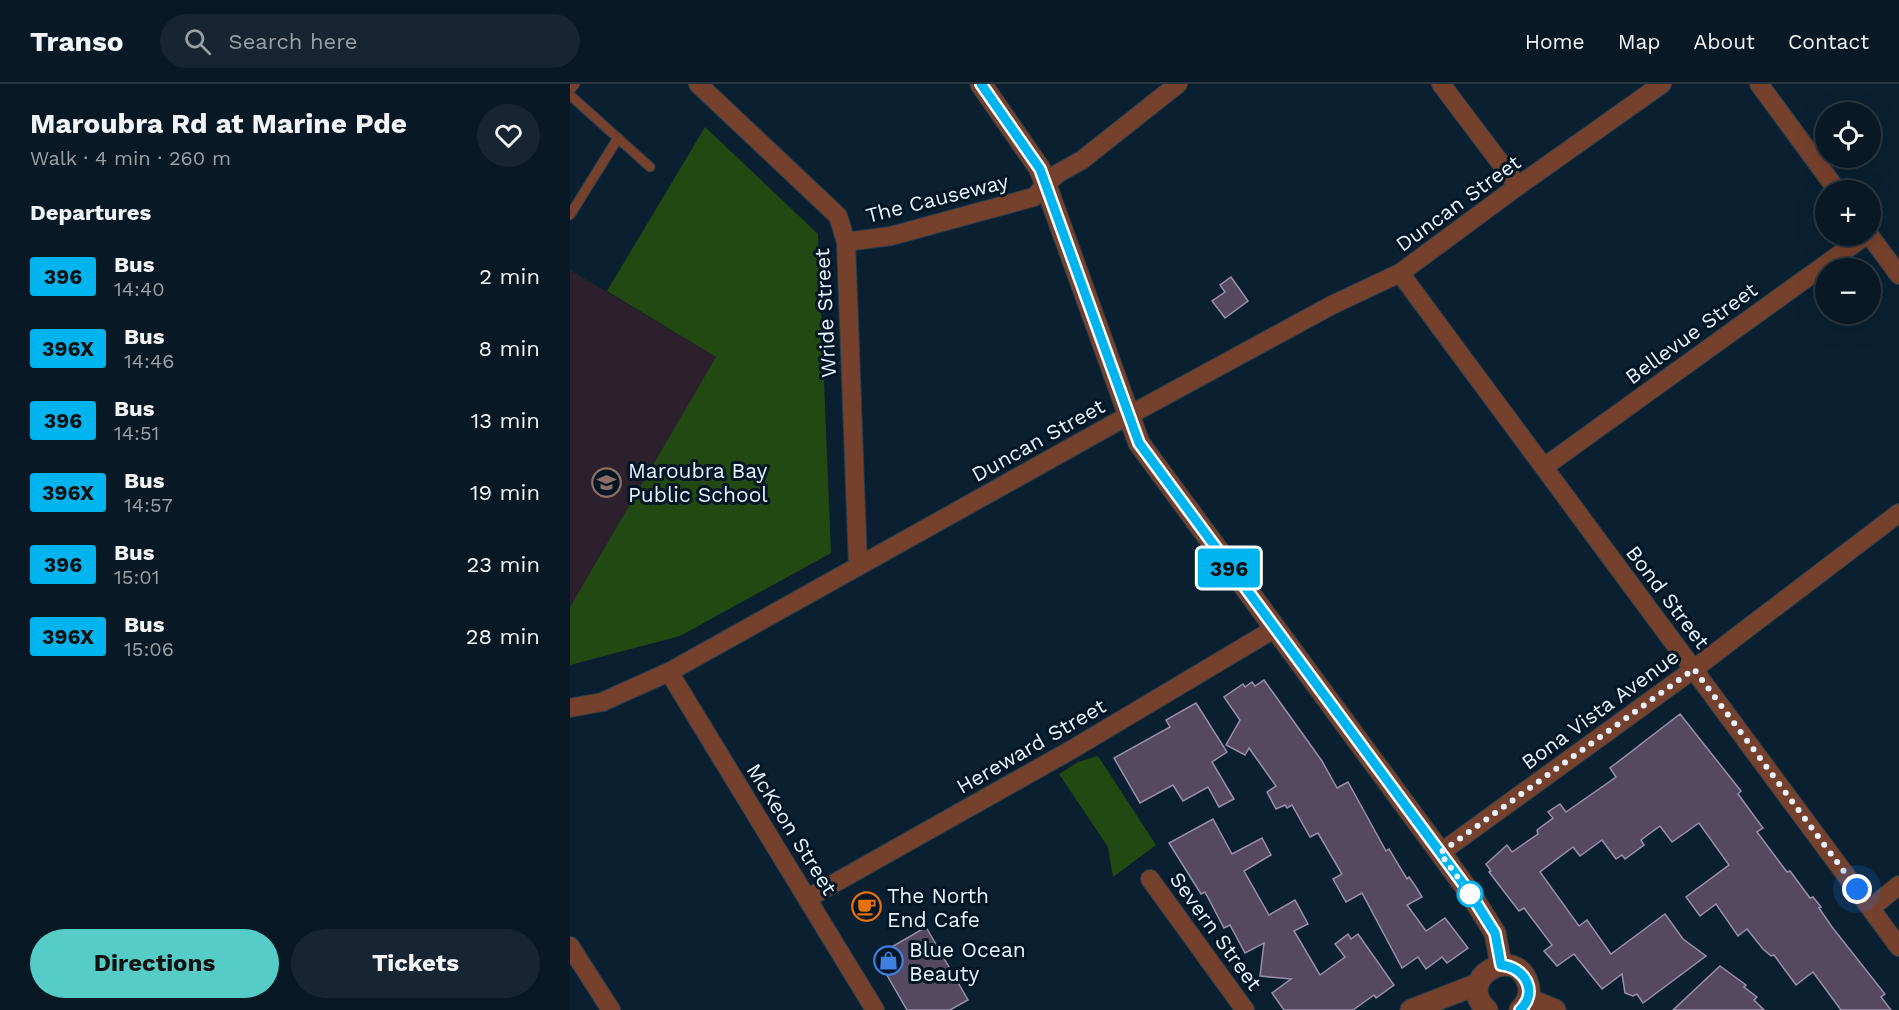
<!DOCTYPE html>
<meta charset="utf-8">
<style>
body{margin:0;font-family:"Work Sans",sans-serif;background:#162531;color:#f1f3f6;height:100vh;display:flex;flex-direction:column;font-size:22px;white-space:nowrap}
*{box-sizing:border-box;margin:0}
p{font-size:20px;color:#98a0a6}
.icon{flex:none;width:33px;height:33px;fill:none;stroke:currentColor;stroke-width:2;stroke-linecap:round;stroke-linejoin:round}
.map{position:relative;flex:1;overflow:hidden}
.side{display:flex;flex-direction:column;background:#081824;width:570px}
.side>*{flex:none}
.badge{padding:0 12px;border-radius:4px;font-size:21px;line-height:39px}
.fabs{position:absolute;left:1245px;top:18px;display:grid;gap:12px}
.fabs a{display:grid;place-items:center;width:66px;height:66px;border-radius:50%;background:#081824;box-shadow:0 6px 24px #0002,0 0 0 2px #293741;font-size:30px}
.you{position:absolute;width:30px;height:30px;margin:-15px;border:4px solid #fff;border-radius:50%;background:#1a73e8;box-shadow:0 0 0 9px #1a73e833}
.map>.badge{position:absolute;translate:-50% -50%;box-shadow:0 0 0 3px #fff}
h2{padding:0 30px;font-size:22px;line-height:54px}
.round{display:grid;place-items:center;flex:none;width:63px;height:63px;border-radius:32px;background:#162531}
.head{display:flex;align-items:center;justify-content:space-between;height:102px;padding:0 30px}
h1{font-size:28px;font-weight:700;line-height:45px}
.cta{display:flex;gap:12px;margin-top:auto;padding:12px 30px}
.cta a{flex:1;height:69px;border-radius:36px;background:#55cdc6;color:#111;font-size:24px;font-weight:700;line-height:69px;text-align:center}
.cta a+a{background:#162531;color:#f1f3f6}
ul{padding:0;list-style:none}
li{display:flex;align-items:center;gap:18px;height:72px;padding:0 30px}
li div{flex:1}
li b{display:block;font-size:22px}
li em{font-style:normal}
li .badge{min-width:66px;font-weight:700;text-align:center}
header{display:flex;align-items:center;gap:36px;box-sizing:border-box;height:84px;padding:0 30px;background:#081824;border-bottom:2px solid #293741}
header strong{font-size:28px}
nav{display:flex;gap:33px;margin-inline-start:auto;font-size:21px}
.search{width:420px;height:54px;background:#162531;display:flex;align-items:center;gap:15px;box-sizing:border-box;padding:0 21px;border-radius:33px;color:#98a0a6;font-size:22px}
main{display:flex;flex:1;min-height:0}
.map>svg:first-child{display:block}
.education{fill:#2c202d}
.green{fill:#234912}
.building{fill:#554961;stroke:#9c8eaa;stroke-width:1.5}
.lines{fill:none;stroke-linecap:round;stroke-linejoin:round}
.service-casing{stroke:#293e4d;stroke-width:11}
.minor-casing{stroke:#293e4d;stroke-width:20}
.tertiary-casing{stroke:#293e4d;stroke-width:23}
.service{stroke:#76412c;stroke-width:9}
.minor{stroke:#76412c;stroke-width:18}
.tertiary{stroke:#76412c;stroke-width:21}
.line-casing{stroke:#fff;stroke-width:14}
.line{stroke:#00b5ef;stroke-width:9}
.walk{stroke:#e6f3ff;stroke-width:6;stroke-dasharray:0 10.8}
.stop-dot{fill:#fff;stroke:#00b5ef;stroke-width:3}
.labels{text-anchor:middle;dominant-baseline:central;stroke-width:6;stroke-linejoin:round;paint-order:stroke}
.street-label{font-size:21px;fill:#e6f3ff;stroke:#021626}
.poi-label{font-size:21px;fill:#e6f3ff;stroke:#021626;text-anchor:start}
</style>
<header>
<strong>Transo</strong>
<div class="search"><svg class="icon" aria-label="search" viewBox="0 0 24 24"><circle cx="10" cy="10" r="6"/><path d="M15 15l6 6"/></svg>Search here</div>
<nav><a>Home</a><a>Map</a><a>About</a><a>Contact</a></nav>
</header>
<main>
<section class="side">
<div class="head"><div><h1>Maroubra Rd at Marine Pde</h1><p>Walk · 4 min · 260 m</p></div><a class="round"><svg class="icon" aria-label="heart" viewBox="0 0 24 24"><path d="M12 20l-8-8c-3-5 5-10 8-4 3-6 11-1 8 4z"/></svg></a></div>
<h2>Departures</h2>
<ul>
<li><span class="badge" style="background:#00b5ef;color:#111">396</span><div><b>Bus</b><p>14:40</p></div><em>2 min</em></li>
<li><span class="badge" style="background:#00b5ef;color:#111">396X</span><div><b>Bus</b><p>14:46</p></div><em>8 min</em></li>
<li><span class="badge" style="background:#00b5ef;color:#111">396</span><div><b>Bus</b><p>14:51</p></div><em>13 min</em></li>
<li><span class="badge" style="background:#00b5ef;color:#111">396X</span><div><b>Bus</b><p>14:57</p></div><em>19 min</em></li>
<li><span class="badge" style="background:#00b5ef;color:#111">396</span><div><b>Bus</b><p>15:01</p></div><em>23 min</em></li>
<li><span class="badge" style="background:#00b5ef;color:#111">396X</span><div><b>Bus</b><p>15:06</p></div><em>28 min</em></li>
</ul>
<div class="cta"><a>Directions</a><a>Tickets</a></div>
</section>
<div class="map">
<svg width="1329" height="926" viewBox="0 0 1329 926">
<rect width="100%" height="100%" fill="#0a2030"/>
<path class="education" d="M 0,186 L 146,273 L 0,523 Z"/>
<g class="green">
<path d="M 135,43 L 248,150 L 261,469 L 110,552 L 0,581 L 0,523 L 146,273 L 37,207 Z"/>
<path d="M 528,672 L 586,761 L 543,793 L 538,763 L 489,690 L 508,678 Z"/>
</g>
<g class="building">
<path d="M 661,193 L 678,217 L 655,234 L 642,217 L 655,208 L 650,201 Z"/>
<path d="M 694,596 L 752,677 L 767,704 L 778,698 L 816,767 L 819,765 L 837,795 L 839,793 L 846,803 L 852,813 L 837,821 L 856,847 L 875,834 L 898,864 L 877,879 L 872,873 L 856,885 L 848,873 L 832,884 L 792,809 L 776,818 L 763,795 L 772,790 L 748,749 L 740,753 L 722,721 L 717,724 L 715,721 L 706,725 L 697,708 L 706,702 L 679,664 L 675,671 L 656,661 L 670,636 L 654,613 L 673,600 L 675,603 L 682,598 L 685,602 Z"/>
<path d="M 626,619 L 657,668 L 642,678 L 664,715 L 649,723 L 638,703 L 613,717 L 603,701 L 570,719 L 544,674 L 600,643 L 596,636 Z"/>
<path d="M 1110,630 L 1171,707 L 1168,710 L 1193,744 L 1187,748 L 1217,788 L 1220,787 L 1240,814 L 1243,813 L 1251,823 L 1249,824 L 1262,843 L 1315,910 L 1311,913 L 1321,926 L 1271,926 L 1243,888 L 1226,901 L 1204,871 L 1201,872 L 1193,865 L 1177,845 L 1168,852 L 1146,820 L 1130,832 L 1116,813 L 1159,781 L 1129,739 L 1102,758 L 1090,742 L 1071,756 L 1074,761 L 1055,775 L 1052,771 L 1046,775 L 1032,756 L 1010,772 L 1003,763 L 970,788 L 1009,842 L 1017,836 L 1041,870 L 1095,830 L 1113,855 L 1136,872 L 1073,919 L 1067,910 L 1063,912 L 1055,909 L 1052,890 L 1032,905 L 1004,870 L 987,882 L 974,867 L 982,861 L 954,824 L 949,827 L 919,788 L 921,787 L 916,780 L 937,761 L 942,768 L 968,750 L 967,746 L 983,734 L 978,728 L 990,720 L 996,728 L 1046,693 L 1040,684 Z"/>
<path d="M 643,735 L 662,770 L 692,754 L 701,771 L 674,787 L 699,831 L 725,816 L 738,840 L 724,847 L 750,891 L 775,873 L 765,860 L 778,850 L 781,855 L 788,850 L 824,901 L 806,914 L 804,911 L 783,926 L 714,926 L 702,909 L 721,895 L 690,892 L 694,859 L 675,869 L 660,841 L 654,844 L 635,808 L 631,810 L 599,759 Z"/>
<path d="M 356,843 L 398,916 L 380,926 L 337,926 L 306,872 Z"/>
<path d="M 1150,882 L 1176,901 L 1174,903 L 1187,913 L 1184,916 L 1194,926 L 1103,926 Z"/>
</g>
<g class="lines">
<defs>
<g id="service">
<path d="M 0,6 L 5,0"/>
<path d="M 0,11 L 80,83"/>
<path d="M 0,131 L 48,54"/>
</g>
<g id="minor">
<path d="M 128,0 L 268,132 L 276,158 L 288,482"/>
<path d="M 871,0 L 948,102"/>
<path d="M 1189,0 L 1267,106"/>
<path d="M 1300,152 L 1329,191"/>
<path d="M 276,158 L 321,152 L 464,113 L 487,90 L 512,76 L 608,0"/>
<path d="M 830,189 L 1329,863"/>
<path d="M 974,383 L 1295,152"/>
<path d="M 99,588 L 305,926"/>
<path d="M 0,624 L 32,618 L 99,588 L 543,340 L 762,221 L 830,189 L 948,102 L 1092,0"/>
<path d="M 870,769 L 1124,585 L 1329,429"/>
<path d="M 580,795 L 675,926"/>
<path d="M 238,814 L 501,666 L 704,545"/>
<path d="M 1301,824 L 1329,801"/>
<path d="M 0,862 L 41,926"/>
</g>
<g id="tertiary">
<path d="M 411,0 L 470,85 L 569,359 L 900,809 L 925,849 L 931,881"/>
<path d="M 958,915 L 985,926"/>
<path d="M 841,926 L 908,900"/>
<path d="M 917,926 C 883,895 946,858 958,900 C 961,910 957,919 950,926"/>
</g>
</defs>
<use href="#service" class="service-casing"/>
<use href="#minor" class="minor-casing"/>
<use href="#tertiary" class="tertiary-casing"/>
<use href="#service" class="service"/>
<use href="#minor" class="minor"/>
<use href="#tertiary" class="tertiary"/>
</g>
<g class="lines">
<defs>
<path id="line" d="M 411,0 L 470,85 L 569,359 L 900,809 L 925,849 L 931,881 C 955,883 969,908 950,926"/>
</defs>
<use href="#line" class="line-casing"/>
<use href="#line" class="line"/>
<path class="walk" d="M 900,810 L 870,769 L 1124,585 L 1287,805"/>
</g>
<defs>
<symbol id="school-ring" viewBox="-11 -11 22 22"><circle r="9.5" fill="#021626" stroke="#8d6e63" stroke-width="1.5"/><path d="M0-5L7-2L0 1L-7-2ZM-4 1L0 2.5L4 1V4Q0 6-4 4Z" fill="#8d6e63"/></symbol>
<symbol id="cafe-ring" viewBox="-11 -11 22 22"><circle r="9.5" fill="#021626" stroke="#e8710a" stroke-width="1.5"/><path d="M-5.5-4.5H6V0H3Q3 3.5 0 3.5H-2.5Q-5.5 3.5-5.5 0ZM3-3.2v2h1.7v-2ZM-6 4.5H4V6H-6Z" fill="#e8710a"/></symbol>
<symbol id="shop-ring" viewBox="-11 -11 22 22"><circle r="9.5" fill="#021626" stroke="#3f7fe0" stroke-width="1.5"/><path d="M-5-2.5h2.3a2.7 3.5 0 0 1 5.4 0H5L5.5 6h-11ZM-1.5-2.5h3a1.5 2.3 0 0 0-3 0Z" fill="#3f7fe0"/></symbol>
</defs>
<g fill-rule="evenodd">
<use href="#school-ring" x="20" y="382" width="33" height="33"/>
<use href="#cafe-ring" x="280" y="806" width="33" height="33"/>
<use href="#shop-ring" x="302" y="860" width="33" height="33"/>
</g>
<circle class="stop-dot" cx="900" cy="810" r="12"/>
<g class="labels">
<g class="street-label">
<text transform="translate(367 114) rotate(-14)">The Causeway</text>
<text transform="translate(888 119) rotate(-36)">Duncan Street</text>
<text transform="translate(255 229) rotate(-93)">Wride Street</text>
<text transform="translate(1121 249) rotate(-36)">Bellevue Street</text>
<text transform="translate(468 356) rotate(-29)">Duncan Street</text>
<text transform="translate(1098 513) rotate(53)">Bond Street</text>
<text transform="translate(1030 625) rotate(-36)">Bona Vista Avenue</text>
<text transform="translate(461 662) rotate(-30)">Hereward Street</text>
<text transform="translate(222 745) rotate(58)">McKeon Street</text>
<text transform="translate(646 847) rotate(54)">Severn Street</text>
</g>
<g class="poi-label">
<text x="58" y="386">Maroubra Bay<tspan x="58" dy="24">Public School</tspan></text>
<text x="317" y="811">The North<tspan x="317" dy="24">End Cafe</tspan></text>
<text x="339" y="865">Blue Ocean<tspan x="339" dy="24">Beauty</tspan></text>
</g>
</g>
</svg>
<div class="fabs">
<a><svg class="icon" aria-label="locate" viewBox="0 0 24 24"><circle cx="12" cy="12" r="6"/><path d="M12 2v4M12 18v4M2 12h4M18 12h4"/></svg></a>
<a>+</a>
<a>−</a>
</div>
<div class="you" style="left:1287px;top:805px"></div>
<b class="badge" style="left:659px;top:484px;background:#00b5ef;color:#111">396</b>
</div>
</main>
